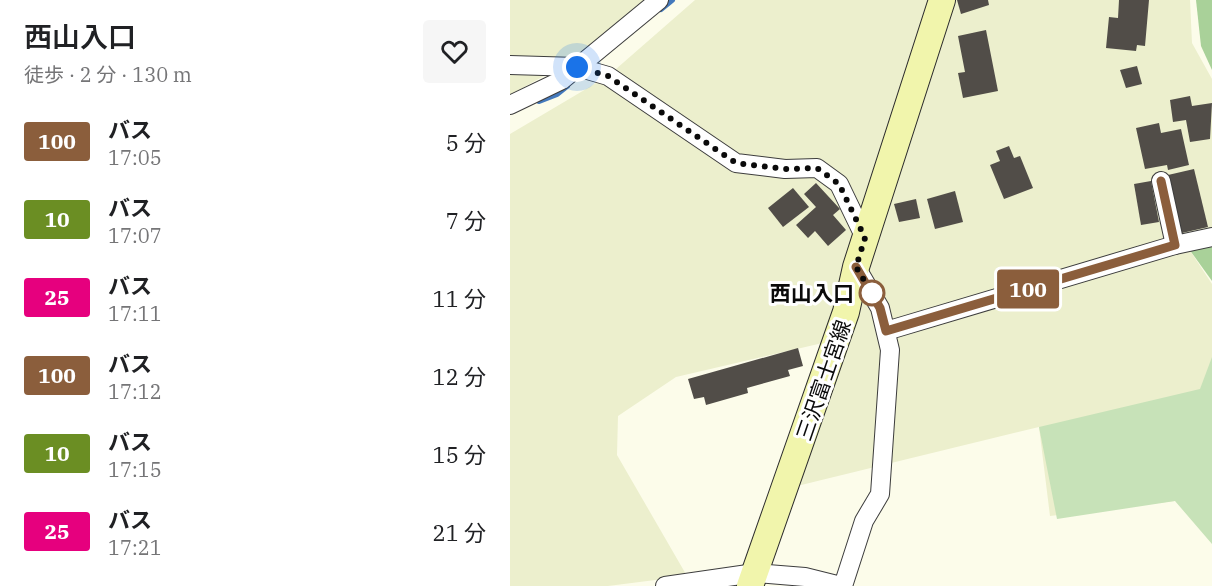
<!DOCTYPE html>
<html lang="ja">
<meta charset="utf-8">
<style>
body{margin:0;font-family:"IBM Plex Serif","Noto Sans JP",serif;background:#f6f6f6;color:#202124;height:100vh;display:flex;flex-direction:column;font-size:22px;white-space:nowrap}
*{box-sizing:border-box;margin:0}
p{font-size:20px;color:#757577}
.icon{flex:none;width:33px;height:33px;fill:none;stroke:currentColor;stroke-width:2;stroke-linecap:round;stroke-linejoin:round}
.map{position:relative;flex:1;overflow:hidden}
.sheet{display:flex;flex-direction:column;background:#fff;width:510px}
.sheet>*{flex:none}
.badge{padding:0 12px;border-radius:4px;font-size:21px;line-height:39px}
.you{position:absolute;width:30px;height:30px;margin:-15px;border:4px solid #fff;border-radius:50%;background:#1a73e8;box-shadow:0 0 0 9px #1a73e833}
.map>.badge{position:absolute;translate:-50% -50%;box-shadow:0 0 0 3px #fff}
.round{display:grid;place-items:center;flex:none;width:63px;height:63px;border-radius:6px;background:#f6f6f6}
.headline{display:flex;align-items:center;justify-content:space-between;height:102px;padding:0 24px}
h1{font-size:28px;font-weight:600;line-height:45px}
ul{padding:0;list-style:none}
li{display:flex;align-items:center;gap:18px;height:78px;padding:0 24px}
li div{flex:1}
li b{display:block;font-size:22px}
li em{font-style:normal}
li .badge{min-width:66px;font-weight:700;text-align:center}
main{display:flex;flex:1;min-height:0}
.map>svg:first-child{display:block}
.farmland{fill:#ecefcd}
.green{fill:#c7e2b8}
.forest{fill:#a9d199}
.lines{fill:none;stroke-linecap:round;stroke-linejoin:round}
.stream{stroke:#4479bc;stroke-width:6}
.building{fill:#514d48}
.street-casing{stroke:#3d3d3d;stroke-width:20}
.secondary-casing{stroke:#2c2c2c;stroke-width:28}
.street{stroke:#fff;stroke-width:18}
.secondary{stroke:#f1f5ac;stroke-width:26}
.line-casing{stroke:#fff;stroke-width:14}
.line{stroke:#8b5e3c;stroke-width:9}
.walk{stroke:#0a0a0a;stroke-width:6;stroke-dasharray:0 10.8}
.stop-dot{fill:#fff;stroke:#8b5e3c;stroke-width:3}
.labels{text-anchor:middle;dominant-baseline:central;stroke-width:6;stroke-linejoin:round;paint-order:stroke}
.stop-label{font-size:21px;font-weight:bold;fill:#0a0a0a;stroke:#fff;text-anchor:end}
.street-label{font-size:21px;fill:#0a0a0a;stroke:#fff}
</style>
<main>
<section class="sheet">
<div class="headline"><div><h1>西山入口</h1><p>徒歩 · 2 分 · 130 m</p></div><a class="round"><svg class="icon" aria-label="heart" viewBox="0 0 24 24"><path d="M12 20l-8-8c-3-5 5-10 8-4 3-6 11-1 8 4z"/></svg></a></div>
<ul>
<li><span class="badge" style="background:#8b5e3c;color:#fff">100</span><div><b>バス</b><p>17:05</p></div><em>5 分</em></li>
<li><span class="badge" style="background:#6b8e23;color:#fff">10</span><div><b>バス</b><p>17:07</p></div><em>7 分</em></li>
<li><span class="badge" style="background:#e6007e;color:#fff">25</span><div><b>バス</b><p>17:11</p></div><em>11 分</em></li>
<li><span class="badge" style="background:#8b5e3c;color:#fff">100</span><div><b>バス</b><p>17:12</p></div><em>12 分</em></li>
<li><span class="badge" style="background:#6b8e23;color:#fff">10</span><div><b>バス</b><p>17:15</p></div><em>15 分</em></li>
<li><span class="badge" style="background:#e6007e;color:#fff">25</span><div><b>バス</b><p>17:21</p></div><em>21 分</em></li>
</ul>
</section>
<div class="map">
<svg width="702" height="586" viewBox="0 0 702 586">
<rect width="100%" height="100%" fill="#fcfcea"/>
<g class="farmland">
<path d="M 0,0 L 138,0 L 96,41 L 0,95 Z"/>
<path d="M 185,0 L 680,0 L 682,43 L 702,79 L 702,237 L 675,243 L 702,284 L 702,478 L 665,501 L 540,516 L 529,427 L 283,487 L 317,342 L 166,377 L 108,416 L 107,455 L 177,576 L 98,586 L 0,586 L 0,134 L 98,76 Z"/>
</g>
<path class="green" d="M 702,357 L 702,544 L 665,501 L 547,519 L 529,427 L 690,389 Z"/>
<g class="forest">
<path d="M 686,0 L 702,0 L 702,70 L 691,46 Z"/>
<path d="M 702,245 L 702,281 L 679,249 Z"/>
</g>
<g class="lines">
<g class="stream">
<path d="M 151,9 L 162,0"/>
<path d="M 29,101 L 47,94 L 57,86"/>
</g>
</g>
<g class="building">
<path d="M 447,0 L 478,0 L 479,5 L 451,14 Z"/>
<path d="M 609,0 L 639,0 L 635,46 L 627,45 L 626,51 L 596,48 L 599,17 L 608,18 Z"/>
<path d="M 476,30 L 488,91 L 453,98 L 448,73 L 455,72 L 448,36 Z"/>
<path d="M 627,66 L 632,84 L 616,88 L 610,70 Z"/>
<path d="M 680,96 L 682,106 L 702,103 L 700,139 L 680,142 L 676,120 L 663,122 L 660,100 Z"/>
<path d="M 649,123 L 651,133 L 671,129 L 679,165 L 658,170 L 657,165 L 635,169 L 626,128 Z"/>
<path d="M 499,146 L 504,158 L 510,156 L 523,188 L 494,199 L 480,165 L 490,161 L 486,151 Z"/>
<path d="M 684,169 L 698,227 L 672,233 L 658,175 Z"/>
<path d="M 641,181 L 649,222 L 631,225 L 624,184 Z"/>
<path d="M 306,183 L 330,209 L 323,215 L 336,230 L 318,246 L 305,231 L 298,238 L 286,225 L 306,207 L 294,194 Z"/>
<path d="M 283,188 L 299,207 L 273,227 L 258,208 Z"/>
<path d="M 445,191 L 453,222 L 425,229 L 417,199 Z"/>
<path d="M 406,199 L 410,218 L 389,222 L 384,204 Z"/>
<path d="M 288,348 L 293,366 L 278,370 L 280,376 L 237,388 L 238,393 L 196,405 L 194,397 L 184,399 L 178,379 Z"/>
</g>
<g class="lines">
<defs>
<g id="street">
<path d="M 0,65 L 67,67 L 98,76 L 226,163 L 275,169 L 307,168 L 329,184 L 355,238"/>
<path d="M 0,105 L 52,80 L 149,0"/>
<path d="M 651,181 L 665,245"/>
<path d="M 376,331 L 665,245 L 702,237"/>
<path d="M 155,586 L 245,573 L 295,577 L 331,586"/>
<path d="M 333,586 L 354,521 L 370,494 L 380,350 L 370,308 L 346,267"/>
</g>
<path id="secondary" d="M 240,586 L 336,312 L 346,267 L 432,0"/>
</defs>
<use href="#street" class="street-casing"/>
<use href="#secondary" class="secondary-casing"/>
<use href="#street" class="street"/>
<use href="#secondary" class="secondary"/>
</g>
<g class="lines">
<defs>
<path id="line" d="M 346,267 L 370,308 L 376,331 L 665,245 L 651,181"/>
</defs>
<use href="#line" class="line-casing"/>
<use href="#line" class="line"/>
<path class="walk" d="M 67,67 L 98,76 L 226,163 L 275,169 L 307,168 L 329,184 L 355,238 L 346,267 L 362,293"/>
</g>
<circle class="stop-dot" cx="362" cy="293" r="12"/>
<g class="labels">
<g class="stop-label">
<text x="344" y="293">西山入口</text>
</g>
<g class="street-label">
<text transform="translate(313 380) rotate(-71)">三沢富士宮線</text>
</g>
</g>
</svg>
<div class="you" style="left:67px;top:67px"></div>
<b class="badge" style="left:518px;top:289px;background:#8b5e3c;color:#fff">100</b>
</div>
</main>
